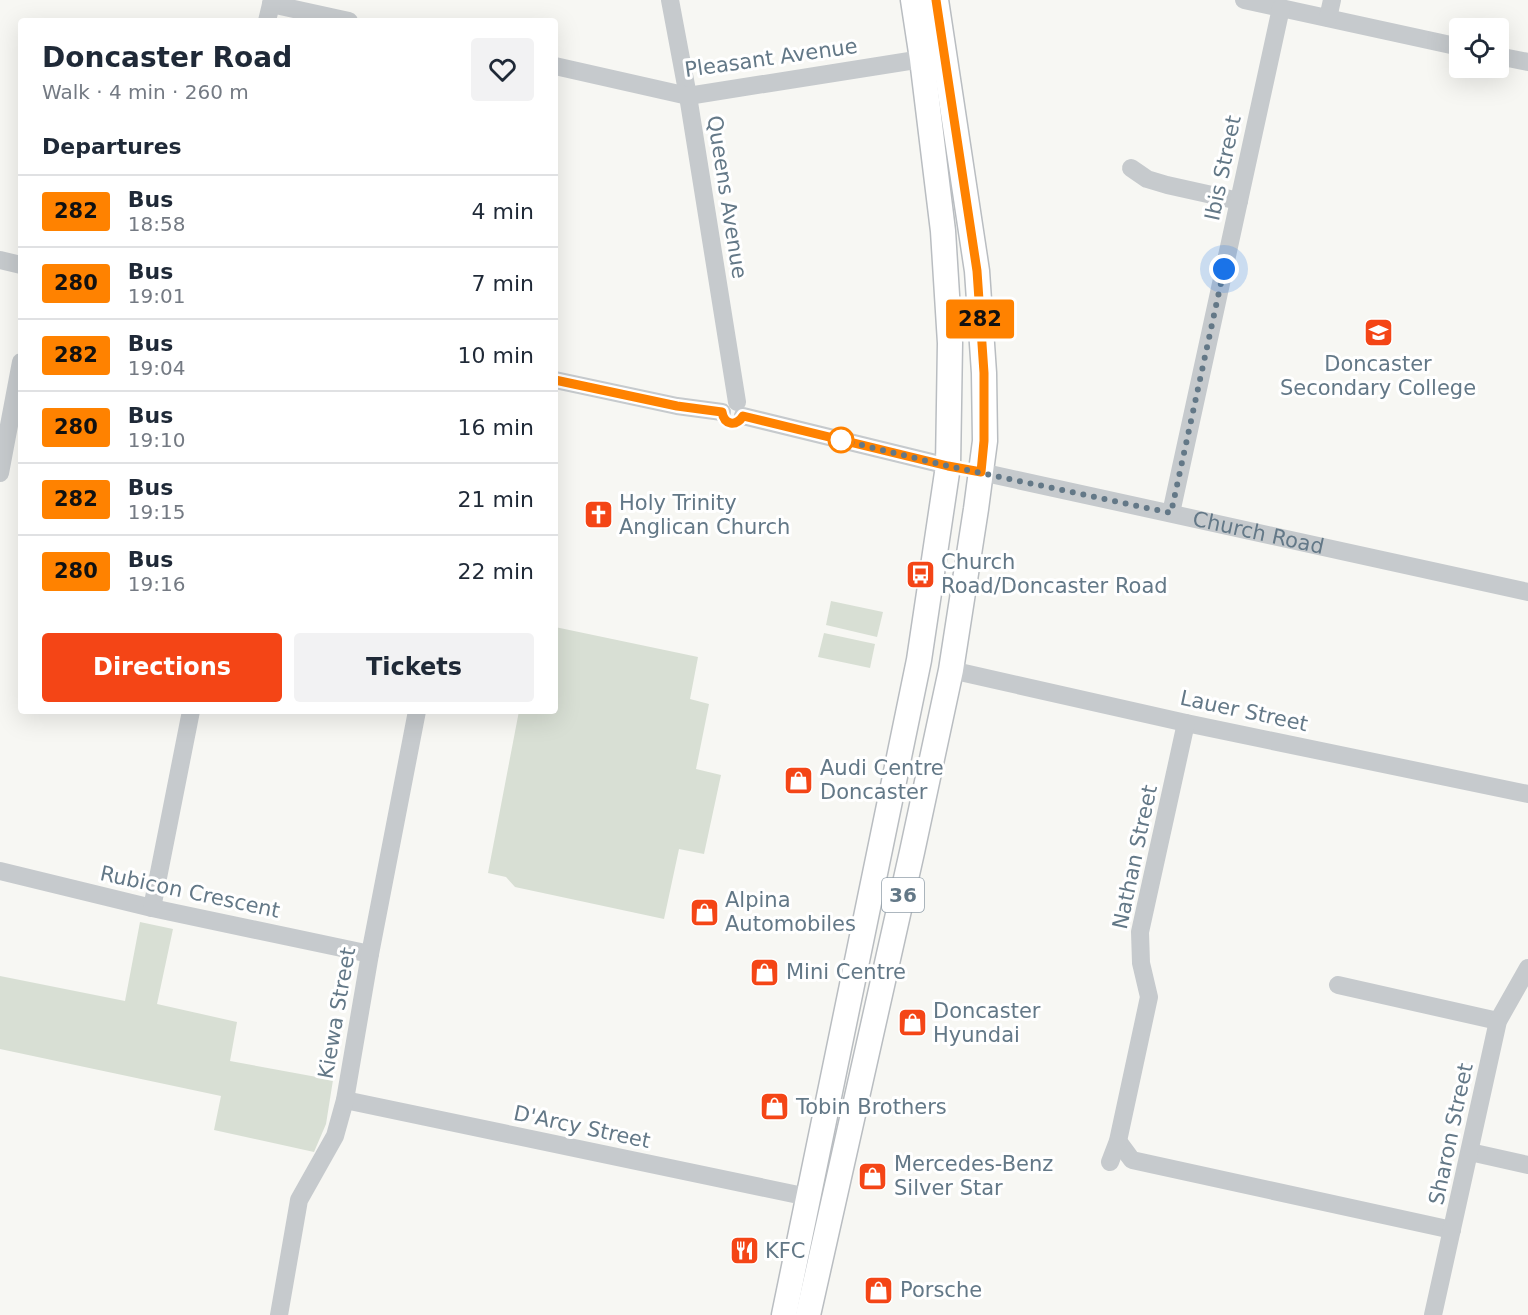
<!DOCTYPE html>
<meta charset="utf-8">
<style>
body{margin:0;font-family:"DejaVu Sans",sans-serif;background:#f2f2f3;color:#1f2937;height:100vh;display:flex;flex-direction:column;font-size:22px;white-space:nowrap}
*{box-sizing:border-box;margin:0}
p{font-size:20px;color:#747a83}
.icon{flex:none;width:33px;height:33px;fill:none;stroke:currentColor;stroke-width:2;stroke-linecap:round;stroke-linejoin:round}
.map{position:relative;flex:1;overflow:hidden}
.side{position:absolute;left:18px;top:18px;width:540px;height:696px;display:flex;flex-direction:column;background:#fff;border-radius:6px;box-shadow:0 6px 24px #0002}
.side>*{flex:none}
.badge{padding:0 12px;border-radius:4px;font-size:21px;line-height:39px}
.buttons{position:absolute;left:1449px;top:18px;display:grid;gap:12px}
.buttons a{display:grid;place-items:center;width:60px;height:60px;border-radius:6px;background:#fff;box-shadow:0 6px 24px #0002;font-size:30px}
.you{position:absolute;width:30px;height:30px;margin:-15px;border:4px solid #fff;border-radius:50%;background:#1a73e8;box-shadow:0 0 0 9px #1a73e833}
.map>.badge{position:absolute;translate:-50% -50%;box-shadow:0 0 0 3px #fff}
h2{padding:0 24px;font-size:22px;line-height:54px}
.round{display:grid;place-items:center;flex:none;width:63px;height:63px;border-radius:6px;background:#f2f2f3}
.summary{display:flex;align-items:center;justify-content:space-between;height:102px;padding:0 24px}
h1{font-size:28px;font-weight:800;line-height:45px}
.cta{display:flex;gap:12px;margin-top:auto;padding:12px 24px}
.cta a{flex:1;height:69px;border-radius:6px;background:#f44516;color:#fff;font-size:24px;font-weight:800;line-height:69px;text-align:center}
.cta a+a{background:#f2f2f3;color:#1f2937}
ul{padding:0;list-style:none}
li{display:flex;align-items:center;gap:18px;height:72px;padding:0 24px;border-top:2px solid #e0e1e3}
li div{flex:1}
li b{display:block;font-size:22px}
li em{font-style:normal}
li .badge{min-width:66px;font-weight:700;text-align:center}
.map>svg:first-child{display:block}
.green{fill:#d8dfd4}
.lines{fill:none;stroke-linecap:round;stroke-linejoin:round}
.major-casing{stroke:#b9bdc1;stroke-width:27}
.minor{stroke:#c6cacd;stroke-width:18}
.major{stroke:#fff;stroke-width:24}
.line-casing{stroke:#fff;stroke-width:14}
.line{stroke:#ff8200;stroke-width:9}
.walk{stroke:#637887;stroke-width:6;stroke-dasharray:0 10.8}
.stop-dot{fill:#fff;stroke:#ff8200;stroke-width:3}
.labels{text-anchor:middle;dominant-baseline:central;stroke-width:6;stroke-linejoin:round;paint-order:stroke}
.shield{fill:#fff;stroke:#92a0ab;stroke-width:1.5}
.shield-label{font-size:20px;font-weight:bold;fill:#637887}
.street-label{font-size:21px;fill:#637887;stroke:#fff}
.poi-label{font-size:21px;fill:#637887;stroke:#fff;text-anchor:start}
</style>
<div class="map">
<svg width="1528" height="1315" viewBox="0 0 1528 1315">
<rect width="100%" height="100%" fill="#f7f7f3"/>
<g class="green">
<path d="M 831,601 L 883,612 L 877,637 L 826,625 Z"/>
<path d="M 555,627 L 698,657 L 690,699 L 709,704 L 696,769 L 721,775 L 704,854 L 679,849 L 664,919 L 515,887 L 506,877 L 488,873 L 519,711 L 555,711 Z"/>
<path d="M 824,633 L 875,644 L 870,668 L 818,657 Z"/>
<path d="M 140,922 L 173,929 L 157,1004 L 237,1022 L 230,1061 L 333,1080 L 326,1124 L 314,1152 L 214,1130 L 221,1096 L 0,1049 L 0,976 L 125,1001 Z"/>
</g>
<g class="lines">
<defs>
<g id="major">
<path d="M 784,1315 L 919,660 L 948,466 L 950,343 L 943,231 L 922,59 L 913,0"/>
<path d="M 808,1315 L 912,852 L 951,670 L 976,509 L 985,441 L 984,373 L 977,271 L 936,0"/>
</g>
</defs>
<use href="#major" class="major-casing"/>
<g class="minor">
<path d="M 670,0 L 688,96 L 737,402"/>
<path d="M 1244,0 L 1460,47"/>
<path d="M 271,4 L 349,21"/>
<path d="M 1328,18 L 1332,0"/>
<path d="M 267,21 L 272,0"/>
<path d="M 1498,56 L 1528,62"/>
<path d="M 555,66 L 688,96 L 922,59"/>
<path d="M 1131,168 L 1147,179 L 1167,185 L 1239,201"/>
<path d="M 0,260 L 21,265"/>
<path d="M 555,380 L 677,406 L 722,412"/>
<path d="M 743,416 L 948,466"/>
<path id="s1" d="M 981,472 L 1528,592"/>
<path d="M 0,473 L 21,362"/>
<path d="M 1171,513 L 1281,8"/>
<path d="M 951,670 L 1186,723 L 1528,794"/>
<path d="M 0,871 L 152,908 L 370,954"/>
<path d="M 152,908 L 191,711"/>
<path d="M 1338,985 L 1498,1021"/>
<path d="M 345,1100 L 808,1197"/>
<path d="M 1118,1141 L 1132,1160 L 1452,1230"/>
<path d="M 1470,1152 L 1528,1165"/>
<path d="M 1110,1162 L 1118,1141 L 1149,997 L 1141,963 L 1140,932 L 1186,723"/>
<path d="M 279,1315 L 299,1200 L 335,1136 L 345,1100 L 370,954 L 417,711"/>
<path d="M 1433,1315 L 1498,1021 L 1528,968"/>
</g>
<use href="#major" class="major"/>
</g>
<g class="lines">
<defs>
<path id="line" d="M 555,380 L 677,406 L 722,412 C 724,425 736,427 743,416 L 948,466 L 981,472 L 984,441 L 984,373 L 977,271 L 936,0"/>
</defs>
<use href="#line" class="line-casing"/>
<use href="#line" class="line"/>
<path class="walk" d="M 841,440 L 948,466 L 1171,513 L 1224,269"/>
</g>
<defs>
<symbol id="school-square" viewBox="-11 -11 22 22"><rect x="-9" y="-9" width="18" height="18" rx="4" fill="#f44516" stroke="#fff"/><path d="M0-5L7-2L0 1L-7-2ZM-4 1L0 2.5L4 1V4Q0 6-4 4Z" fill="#fff"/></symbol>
<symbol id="church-square" viewBox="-11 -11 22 22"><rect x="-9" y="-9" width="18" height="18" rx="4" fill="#f44516" stroke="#fff"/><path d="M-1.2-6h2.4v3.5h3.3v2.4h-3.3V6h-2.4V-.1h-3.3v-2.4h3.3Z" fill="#fff"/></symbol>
<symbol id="bus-square" viewBox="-11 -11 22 22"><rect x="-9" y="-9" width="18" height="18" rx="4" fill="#f44516" stroke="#fff"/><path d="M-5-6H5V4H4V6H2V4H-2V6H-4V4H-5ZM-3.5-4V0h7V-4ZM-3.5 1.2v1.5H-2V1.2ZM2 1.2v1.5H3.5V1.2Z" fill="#fff"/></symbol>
<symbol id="shop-square" viewBox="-11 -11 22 22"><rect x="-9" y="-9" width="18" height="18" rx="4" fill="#f44516" stroke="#fff"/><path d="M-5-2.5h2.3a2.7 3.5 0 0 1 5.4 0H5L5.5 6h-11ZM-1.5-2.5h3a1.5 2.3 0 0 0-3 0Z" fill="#fff"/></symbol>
<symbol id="restaurant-square" viewBox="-11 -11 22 22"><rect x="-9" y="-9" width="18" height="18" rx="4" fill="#f44516" stroke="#fff"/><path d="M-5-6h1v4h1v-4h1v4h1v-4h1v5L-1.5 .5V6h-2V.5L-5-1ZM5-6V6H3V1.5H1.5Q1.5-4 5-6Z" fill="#fff"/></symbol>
</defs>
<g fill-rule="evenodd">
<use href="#school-square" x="1362" y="316" width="33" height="33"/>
<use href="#church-square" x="582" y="498" width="33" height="33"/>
<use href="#bus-square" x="904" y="558" width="33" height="33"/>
<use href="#shop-square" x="782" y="764" width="33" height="33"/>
<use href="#shop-square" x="688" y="896" width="33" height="33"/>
<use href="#shop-square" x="748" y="956" width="33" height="33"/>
<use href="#shop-square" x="896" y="1006" width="33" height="33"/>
<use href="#shop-square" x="758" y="1090" width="33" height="33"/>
<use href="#shop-square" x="856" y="1160" width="33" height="33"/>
<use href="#restaurant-square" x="728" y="1234" width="33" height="33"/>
<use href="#shop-square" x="862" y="1274" width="33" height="33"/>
</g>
<circle class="stop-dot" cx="841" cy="440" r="12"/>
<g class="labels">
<rect class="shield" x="882" y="878" width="42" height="34" rx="4.5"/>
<g class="shield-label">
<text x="903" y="895">36</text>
</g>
<g class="street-label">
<text transform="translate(771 58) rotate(-8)">Pleasant Avenue</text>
<text transform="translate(1223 168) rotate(-78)">Ibis Street</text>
<text transform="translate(727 197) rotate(81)">Queens Avenue</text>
<text stroke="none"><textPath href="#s1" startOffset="284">Church Road</textPath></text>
<text transform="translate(1244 711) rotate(12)">Lauer Street</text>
<text transform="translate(1135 857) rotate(-78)">Nathan Street</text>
<text transform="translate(190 892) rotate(12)">Rubicon Crescent</text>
<text transform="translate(337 1013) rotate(-80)">Kiewa Street</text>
<text transform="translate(582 1127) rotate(12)">D'Arcy Street</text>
<text transform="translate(1451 1134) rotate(-78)">Sharon Street</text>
</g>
<g class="poi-label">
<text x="1378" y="364" text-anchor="middle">Doncaster<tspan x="1378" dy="24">Secondary College</tspan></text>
<text x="619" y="503">Holy Trinity<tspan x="619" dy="24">Anglican Church</tspan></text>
<text x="941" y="562">Church<tspan x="941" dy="24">Road/Doncaster Road</tspan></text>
<text x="820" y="768">Audi Centre<tspan x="820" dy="24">Doncaster</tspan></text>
<text x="725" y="900">Alpina<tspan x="725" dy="24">Automobiles</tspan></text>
<text x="786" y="972">Mini Centre</text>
<text x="933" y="1011">Doncaster<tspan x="933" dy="24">Hyundai</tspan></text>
<text x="796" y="1107">Tobin Brothers</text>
<text x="894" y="1164">Mercedes-Benz<tspan x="894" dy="24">Silver Star</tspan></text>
<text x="765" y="1251">KFC</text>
<text x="900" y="1290">Porsche</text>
</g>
</g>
</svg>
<div class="buttons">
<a><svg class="icon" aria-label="locate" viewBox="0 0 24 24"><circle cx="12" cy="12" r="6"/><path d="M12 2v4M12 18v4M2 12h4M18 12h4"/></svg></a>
</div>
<div class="you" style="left:1224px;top:269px"></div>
<b class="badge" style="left:980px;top:319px;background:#ff8200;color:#111">282</b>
<section class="side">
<div class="summary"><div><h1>Doncaster Road</h1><p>Walk · 4 min · 260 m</p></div><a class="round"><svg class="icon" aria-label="heart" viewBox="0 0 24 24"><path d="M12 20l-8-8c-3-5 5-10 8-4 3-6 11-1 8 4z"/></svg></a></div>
<h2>Departures</h2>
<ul>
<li><span class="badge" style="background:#ff8200;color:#111">282</span><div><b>Bus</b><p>18:58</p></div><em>4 min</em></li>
<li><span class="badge" style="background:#ff8200;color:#111">280</span><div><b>Bus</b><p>19:01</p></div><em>7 min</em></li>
<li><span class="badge" style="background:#ff8200;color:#111">282</span><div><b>Bus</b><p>19:04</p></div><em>10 min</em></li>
<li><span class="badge" style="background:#ff8200;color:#111">280</span><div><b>Bus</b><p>19:10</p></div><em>16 min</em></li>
<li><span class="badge" style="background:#ff8200;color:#111">282</span><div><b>Bus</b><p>19:15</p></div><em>21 min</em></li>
<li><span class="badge" style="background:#ff8200;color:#111">280</span><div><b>Bus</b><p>19:16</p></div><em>22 min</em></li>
</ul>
<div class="cta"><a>Directions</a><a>Tickets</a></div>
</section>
</div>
